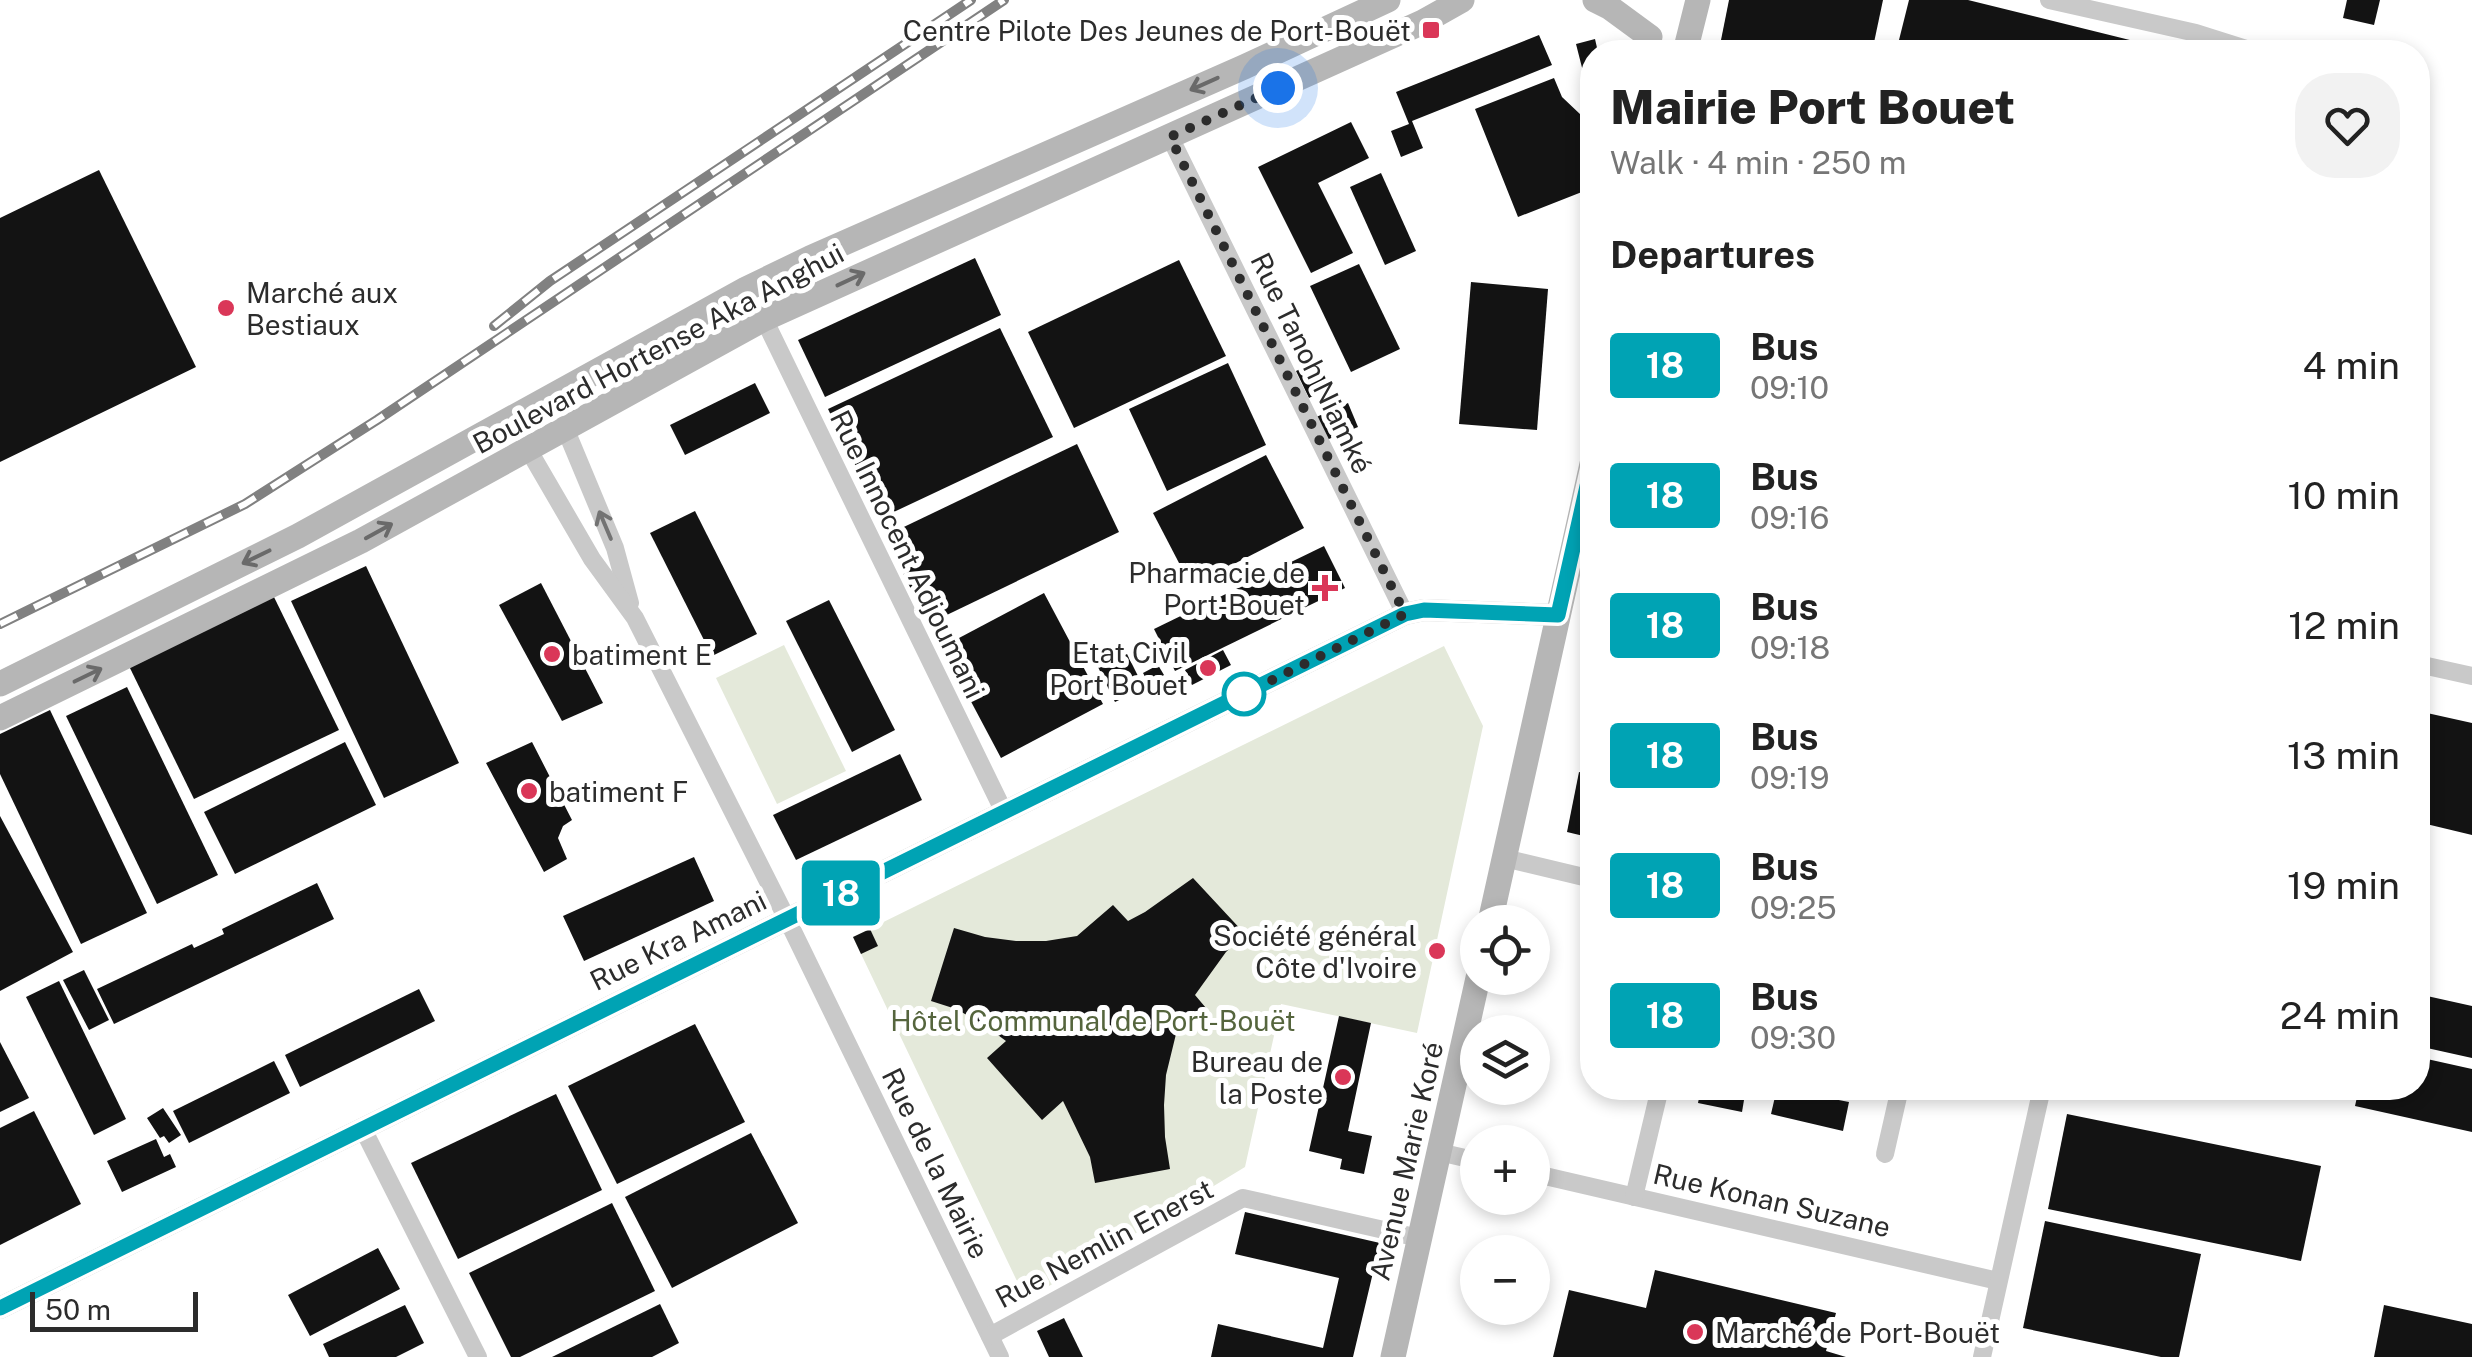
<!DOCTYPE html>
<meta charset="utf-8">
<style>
body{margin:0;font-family:"Public Sans",sans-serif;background:#f2f2f2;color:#222;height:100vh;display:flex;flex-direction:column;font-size:38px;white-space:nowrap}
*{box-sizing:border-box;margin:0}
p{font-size:32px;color:#767676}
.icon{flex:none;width:55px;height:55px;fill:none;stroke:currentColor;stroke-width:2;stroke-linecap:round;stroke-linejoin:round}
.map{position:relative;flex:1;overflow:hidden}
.side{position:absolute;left:1580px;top:40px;width:850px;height:1060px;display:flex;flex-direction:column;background:#fff;border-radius:40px;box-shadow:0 5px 15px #0003}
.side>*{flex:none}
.badge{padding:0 20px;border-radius:8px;font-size:35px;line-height:65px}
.controls{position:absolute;left:1460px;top:905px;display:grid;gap:20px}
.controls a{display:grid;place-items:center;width:90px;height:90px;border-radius:50%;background:#fff;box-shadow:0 5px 15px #0003;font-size:50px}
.scale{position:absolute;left:30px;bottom:25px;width:168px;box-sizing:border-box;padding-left:10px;border:5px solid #2c2c2c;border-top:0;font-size:28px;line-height:35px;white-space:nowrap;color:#2c2c2c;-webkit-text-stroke:8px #fff;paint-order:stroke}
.you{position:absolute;width:50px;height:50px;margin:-25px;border:8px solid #fff;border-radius:50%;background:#1a73e8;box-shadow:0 0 0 15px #1a73e833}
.map>.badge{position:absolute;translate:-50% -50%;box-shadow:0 0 0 5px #fff}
h2{padding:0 30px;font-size:38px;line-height:90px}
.round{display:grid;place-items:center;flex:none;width:105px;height:105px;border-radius:40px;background:#f2f2f2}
.headline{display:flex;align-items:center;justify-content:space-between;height:170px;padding:0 30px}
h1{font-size:48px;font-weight:800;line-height:75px}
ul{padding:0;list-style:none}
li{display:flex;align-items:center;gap:30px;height:130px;padding:0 30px}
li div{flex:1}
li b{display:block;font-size:38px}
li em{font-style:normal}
li .badge{min-width:110px;font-weight:700;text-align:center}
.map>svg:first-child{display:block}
.green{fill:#e4e9da}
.building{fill:#131313}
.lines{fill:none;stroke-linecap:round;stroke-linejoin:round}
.minor{stroke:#c9c9c9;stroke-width:18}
.tertiary{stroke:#c9c9c9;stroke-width:22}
.secondary{stroke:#b6b6b6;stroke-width:25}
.rail-casing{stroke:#818181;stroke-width:10}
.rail{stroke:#fff;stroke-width:6;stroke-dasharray:19;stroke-linecap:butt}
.oneway{stroke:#6a6a6a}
.oneway2{stroke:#737373}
.line-casing{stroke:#fff;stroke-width:22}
.line{stroke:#00a3b4;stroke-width:15}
.walk{stroke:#2c2c2c;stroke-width:10;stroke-dasharray:0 18}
.poi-dot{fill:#da3758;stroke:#fff;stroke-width:4}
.stop-dot{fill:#fff;stroke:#00a3b4;stroke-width:5}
.labels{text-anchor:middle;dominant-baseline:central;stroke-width:10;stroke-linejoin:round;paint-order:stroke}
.poi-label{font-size:28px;fill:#2c2c2c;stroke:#fff;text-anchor:end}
.street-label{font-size:28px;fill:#2c2c2c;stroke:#fff}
.park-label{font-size:28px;fill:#55653d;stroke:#fff}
</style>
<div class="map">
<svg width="2472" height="1357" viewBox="0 0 2472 1357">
<rect width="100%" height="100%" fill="#fff"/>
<g class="green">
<path d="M 784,645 L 846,771 L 777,804 L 716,678 Z"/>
<path d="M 1444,646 L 1483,726 L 1417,1033 L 1281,1004 L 1245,1167 L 1026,1300 L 853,937 Z"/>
</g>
<g class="building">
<path d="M 1729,0 L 1883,0 L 1872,52 L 1756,52 L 1720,45 Z"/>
<path d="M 1909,0 L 1968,0 L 2154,46 L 2152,52 L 1896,52 Z"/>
<path d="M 2347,0 L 2380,0 L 2374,25 L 2343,18 Z"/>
<path d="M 1539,35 L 1552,65 L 1412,121 L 1423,148 L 1401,157 L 1391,131 L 1409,124 L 1396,92 Z"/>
<path d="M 1595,39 L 1598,52 L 1592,52 L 1591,103 L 1576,44 Z"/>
<path d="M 1554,78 L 1562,97 L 1581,115 L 1588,146 L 1583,160 L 1592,188 L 1518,217 L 1475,109 Z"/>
<path d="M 1351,122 L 1369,158 L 1318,183 L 1353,253 L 1311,273 L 1258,167 Z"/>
<path d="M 99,170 L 196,367 L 0,462 L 0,218 Z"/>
<path d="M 1381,173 L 1416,251 L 1385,265 L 1350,187 Z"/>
<path d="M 975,258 L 1001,315 L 825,397 L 798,340 Z"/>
<path d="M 1179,260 L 1226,356 L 1074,428 L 1028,332 Z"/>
<path d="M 1359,264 L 1400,349 L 1351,372 L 1310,286 Z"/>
<path d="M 1471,282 L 1548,289 L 1537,430 L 1459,424 Z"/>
<path d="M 1000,328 L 1053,437 L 881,518 L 828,409 Z"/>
<path d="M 1317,361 L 1330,387 L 1309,398 L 1296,371 Z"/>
<path d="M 1228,363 L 1266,445 L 1167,491 L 1129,409 Z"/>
<path d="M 755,383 L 770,413 L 685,455 L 670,425 Z"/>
<path d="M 1348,403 L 1358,427 L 1324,441 L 1314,418 Z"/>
<path d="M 1077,444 L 1119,532 L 928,624 L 885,536 Z"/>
<path d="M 1266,455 L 1304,528 L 1191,586 L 1153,513 Z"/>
<path d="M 695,511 L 757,634 L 712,656 L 650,533 Z"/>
<path d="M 1324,546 L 1345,588 L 1175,671 L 1154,629 Z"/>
<path d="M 366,566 L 459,763 L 384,798 L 291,601 Z"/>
<path d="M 541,583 L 603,703 L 562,721 L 499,605 Z"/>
<path d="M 1044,593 L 1103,704 L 1001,758 L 942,647 Z"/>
<path d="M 273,595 L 339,730 L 194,799 L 128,664 Z"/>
<path d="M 829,600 L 895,730 L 852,752 L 786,621 Z"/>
<path d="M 1223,650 L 1231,665 L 1192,685 L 1185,670 Z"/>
<path d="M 1127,654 L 1144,688 L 1115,702 L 1098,667 Z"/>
<path d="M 1158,665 L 1164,675 L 1149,684 L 1143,673 Z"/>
<path d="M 127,687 L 218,875 L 157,904 L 66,716 Z"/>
<path d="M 50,710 L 147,913 L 81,944 L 0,774 L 0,734 Z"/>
<path d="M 2418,711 L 2472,723 L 2472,835 L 2418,822 Z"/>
<path d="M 345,742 L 376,805 L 235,874 L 204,812 Z"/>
<path d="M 532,742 L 572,820 L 563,826 L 558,838 L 567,859 L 544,872 L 486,763 Z"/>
<path d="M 900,754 L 922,800 L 796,860 L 773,815 Z"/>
<path d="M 1579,772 L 1592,775 L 1592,838 L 1567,832 Z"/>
<path d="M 0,816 L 73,952 L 0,991 Z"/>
<path d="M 694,857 L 714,901 L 584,961 L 563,916 Z"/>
<path d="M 1193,878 L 1245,934 L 1226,952 L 1195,995 L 1206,1008 L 1176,1034 L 1166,1075 L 1164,1105 L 1165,1137 L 1170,1169 L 1095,1183 L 1090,1157 L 1063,1101 L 1042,1120 L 987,1058 L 1006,1041 L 983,1024 L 956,1009 L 931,1001 L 954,928 L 985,937 L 1016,941 L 1046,941 L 1077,936 L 1113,905 L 1128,921 L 1145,912 Z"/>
<path d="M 317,883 L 334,919 L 114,1024 L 97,989 L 192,944 L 194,948 L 224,934 L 222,929 Z"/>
<path d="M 870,929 L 878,946 L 861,954 L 853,937 Z"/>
<path d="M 84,970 L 109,1020 L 89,1030 L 63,980 Z"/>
<path d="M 59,981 L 126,1119 L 94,1135 L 26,997 Z"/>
<path d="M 419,989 L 435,1021 L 300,1087 L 285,1055 Z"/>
<path d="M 2418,994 L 2472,1006 L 2472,1058 L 2418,1046 Z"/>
<path d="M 1339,1016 L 1371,1023 L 1348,1131 L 1372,1136 L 1364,1174 L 1340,1169 L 1342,1159 L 1309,1151 Z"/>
<path d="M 695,1024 L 745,1122 L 617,1184 L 568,1086 Z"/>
<path d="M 0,1042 L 29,1098 L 0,1112 Z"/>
<path d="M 2418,1057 L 2472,1069 L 2472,1132 L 2355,1106 L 2359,1088 L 2418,1088 Z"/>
<path d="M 274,1061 L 290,1093 L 189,1143 L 173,1111 Z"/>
<path d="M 1701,1088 L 1746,1088 L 1742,1112 L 1698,1103 Z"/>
<path d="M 1777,1088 L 1849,1102 L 1843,1131 L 1771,1114 Z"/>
<path d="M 556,1094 L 602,1190 L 458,1259 L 411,1163 Z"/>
<path d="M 163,1108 L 181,1135 L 169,1143 L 164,1136 L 160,1138 L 147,1118 Z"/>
<path d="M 34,1111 L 81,1204 L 0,1245 L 0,1128 Z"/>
<path d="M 2067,1114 L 2321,1166 L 2301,1261 L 2048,1209 Z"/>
<path d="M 751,1133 L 798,1223 L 672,1288 L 625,1197 Z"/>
<path d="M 156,1139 L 164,1157 L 170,1154 L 176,1167 L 122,1192 L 107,1161 Z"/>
<path d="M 612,1203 L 655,1291 L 520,1357 L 511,1357 L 469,1273 Z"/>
<path d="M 1245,1212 L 1380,1243 L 1353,1357 L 1211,1357 L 1218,1324 L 1323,1348 L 1339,1278 L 1235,1254 Z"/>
<path d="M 2045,1221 L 2201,1254 L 2179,1357 L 2161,1357 L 2023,1328 Z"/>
<path d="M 378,1248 L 400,1289 L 310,1336 L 288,1295 Z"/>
<path d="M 1655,1270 L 1836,1313 L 1826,1351 L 1846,1357 L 1553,1357 L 1569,1290 L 1646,1308 Z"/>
<path d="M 660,1304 L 679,1343 L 652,1357 L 552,1357 Z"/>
<path d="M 405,1305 L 424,1343 L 396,1357 L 329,1357 L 323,1344 Z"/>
<path d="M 2384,1305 L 2472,1324 L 2472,1357 L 2374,1357 Z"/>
<path d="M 1064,1318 L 1083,1357 L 1049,1357 L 1037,1331 Z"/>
</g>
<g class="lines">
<g class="minor">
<path d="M 2049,0 L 2196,33 L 2256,52"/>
<path d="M 1170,137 L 1405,614"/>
<path d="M 764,319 L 1004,812"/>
<path d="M 565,428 L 615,548 L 630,603"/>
<path d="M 528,449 L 592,559 L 635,618 L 787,919 L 1000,1357"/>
<path d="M 2418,664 L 2472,676"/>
<path d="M 1504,858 L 1592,879"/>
<path d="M 363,1129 L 478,1357"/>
<path d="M 1439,1152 L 1478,1161"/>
<path d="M 1885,1154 L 1900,1088"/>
<path d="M 1532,1173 L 1998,1281"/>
<path d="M 1634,1197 L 1660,1088"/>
<path d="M 990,1336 L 1243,1198 L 1419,1238"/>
<path d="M 1982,1357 L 2042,1088"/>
</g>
<path class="tertiary" d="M 0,1308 L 1405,614 L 1424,610 L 1559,615"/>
<g class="secondary">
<path d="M 1595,0 L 1609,7 L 1650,37"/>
<path d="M 1685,52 L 1698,0"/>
<path d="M 0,684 L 298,536 L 746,289 L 810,258 L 1244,67 L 1388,0"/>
<path d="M 0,718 L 361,541 L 764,319 L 1423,22 L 1462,0"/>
<path d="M 1490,922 L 1592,464"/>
<path d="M 1393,1357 L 1478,978"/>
</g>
<defs>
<g id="rail">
<path d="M 494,326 L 550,281 L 971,0"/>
<path d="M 0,624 L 245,504 L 377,420 L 1004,0"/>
</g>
</defs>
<use href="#rail" class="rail-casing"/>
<use href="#rail" class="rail"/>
</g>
<defs><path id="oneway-shaft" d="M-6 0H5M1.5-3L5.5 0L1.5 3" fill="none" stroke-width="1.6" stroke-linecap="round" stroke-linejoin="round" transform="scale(2.5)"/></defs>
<g class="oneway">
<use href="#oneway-shaft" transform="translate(1204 84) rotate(156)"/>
<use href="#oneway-shaft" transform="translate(851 279) rotate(-25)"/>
<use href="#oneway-shaft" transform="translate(379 531) rotate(-29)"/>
<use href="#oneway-shaft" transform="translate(256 557) rotate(154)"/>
<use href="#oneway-shaft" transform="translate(88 675) rotate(-26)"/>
</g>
<use class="oneway2" href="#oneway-shaft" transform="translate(605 525) rotate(-113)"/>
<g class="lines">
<defs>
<path id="line" d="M 0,1308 L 1405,614 L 1424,610 L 1558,615 L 1592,464"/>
</defs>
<use href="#line" class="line-casing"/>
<use href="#line" class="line"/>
<path class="walk" d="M 1244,694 L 1242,695 L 1405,614 L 1170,137 L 1278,88"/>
</g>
<g class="poi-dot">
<rect x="1421" y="20" width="20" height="20" rx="5"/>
<circle cx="226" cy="308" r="10"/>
<path d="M1320 573h10v10h10v10h-10v10h-10v-10h-10v-10h10z"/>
<circle cx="552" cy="654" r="10"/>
<circle cx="1208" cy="668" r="10"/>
<circle cx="529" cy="791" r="10"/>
<circle cx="1437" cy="951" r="10"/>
<circle cx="1343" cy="1077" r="10"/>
<circle cx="1695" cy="1332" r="10"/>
</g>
<circle class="stop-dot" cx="1244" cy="694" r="20"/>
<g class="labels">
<g class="poi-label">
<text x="1411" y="30">Centre Pilote Des Jeunes de Port-Bouët</text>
<text x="246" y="292" text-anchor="start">Marché aux<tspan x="246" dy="32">Bestiaux</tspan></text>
<text x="1305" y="572">Pharmacie de<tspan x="1305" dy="32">Port-Bouet</tspan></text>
<text x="1188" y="652">Etat Civil<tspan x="1188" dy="32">Port Bouet</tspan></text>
<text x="572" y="654" text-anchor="start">batiment E</text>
<text x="549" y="791" text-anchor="start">batiment F</text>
<text x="1417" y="935">Société général<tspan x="1417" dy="32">Côte d'Ivoire</tspan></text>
<text x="1323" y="1061">Bureau de<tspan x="1323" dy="32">la Poste</tspan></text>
<text x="1715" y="1332" text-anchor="start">Marché de Port-Bouët</text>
</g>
<g class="street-label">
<text transform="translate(658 348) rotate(-28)">Boulevard Hortense Aka Anghui</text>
<text transform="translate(1312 363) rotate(64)">Rue Tanoh Niamké</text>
<text transform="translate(908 554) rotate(64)">Rue Innocent Adjoumani</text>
<text transform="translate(678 940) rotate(-26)">Rue Kra Amani</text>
<text transform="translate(1406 1161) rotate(-77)">Avenue Marie Koré</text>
<text transform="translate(936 1163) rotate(64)">Rue de la Mairie</text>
<text transform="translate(1772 1200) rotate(13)">Rue Konan Suzane</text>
<text transform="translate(1104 1243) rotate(-28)">Rue Nemlin Enerst</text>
</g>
<g class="park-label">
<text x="1093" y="1020">Hôtel Communal de Port-Bouët</text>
</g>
</g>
</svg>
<div class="controls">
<a><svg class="icon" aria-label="locate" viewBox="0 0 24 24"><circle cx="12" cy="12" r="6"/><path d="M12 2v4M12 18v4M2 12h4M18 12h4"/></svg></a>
<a><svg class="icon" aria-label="layers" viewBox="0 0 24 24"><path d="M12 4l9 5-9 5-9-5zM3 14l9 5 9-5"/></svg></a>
<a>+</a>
<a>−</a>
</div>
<div class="scale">50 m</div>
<div class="you" style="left:1278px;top:88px"></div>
<b class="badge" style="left:841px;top:893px;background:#00a3b4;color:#fff">18</b>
<section class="side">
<div class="headline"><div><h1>Mairie Port Bouet</h1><p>Walk · 4 min · 250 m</p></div><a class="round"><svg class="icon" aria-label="heart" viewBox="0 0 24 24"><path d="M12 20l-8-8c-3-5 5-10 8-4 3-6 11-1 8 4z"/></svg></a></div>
<h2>Departures</h2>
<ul>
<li><span class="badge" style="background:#00a3b4;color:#fff">18</span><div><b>Bus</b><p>09:10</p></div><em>4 min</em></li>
<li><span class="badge" style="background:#00a3b4;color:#fff">18</span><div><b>Bus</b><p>09:16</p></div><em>10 min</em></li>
<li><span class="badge" style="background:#00a3b4;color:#fff">18</span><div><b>Bus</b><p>09:18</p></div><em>12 min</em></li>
<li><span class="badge" style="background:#00a3b4;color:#fff">18</span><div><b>Bus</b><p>09:19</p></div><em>13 min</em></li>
<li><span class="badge" style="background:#00a3b4;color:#fff">18</span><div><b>Bus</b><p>09:25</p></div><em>19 min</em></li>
<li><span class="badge" style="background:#00a3b4;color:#fff">18</span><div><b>Bus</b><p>09:30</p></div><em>24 min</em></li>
</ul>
</section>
</div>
